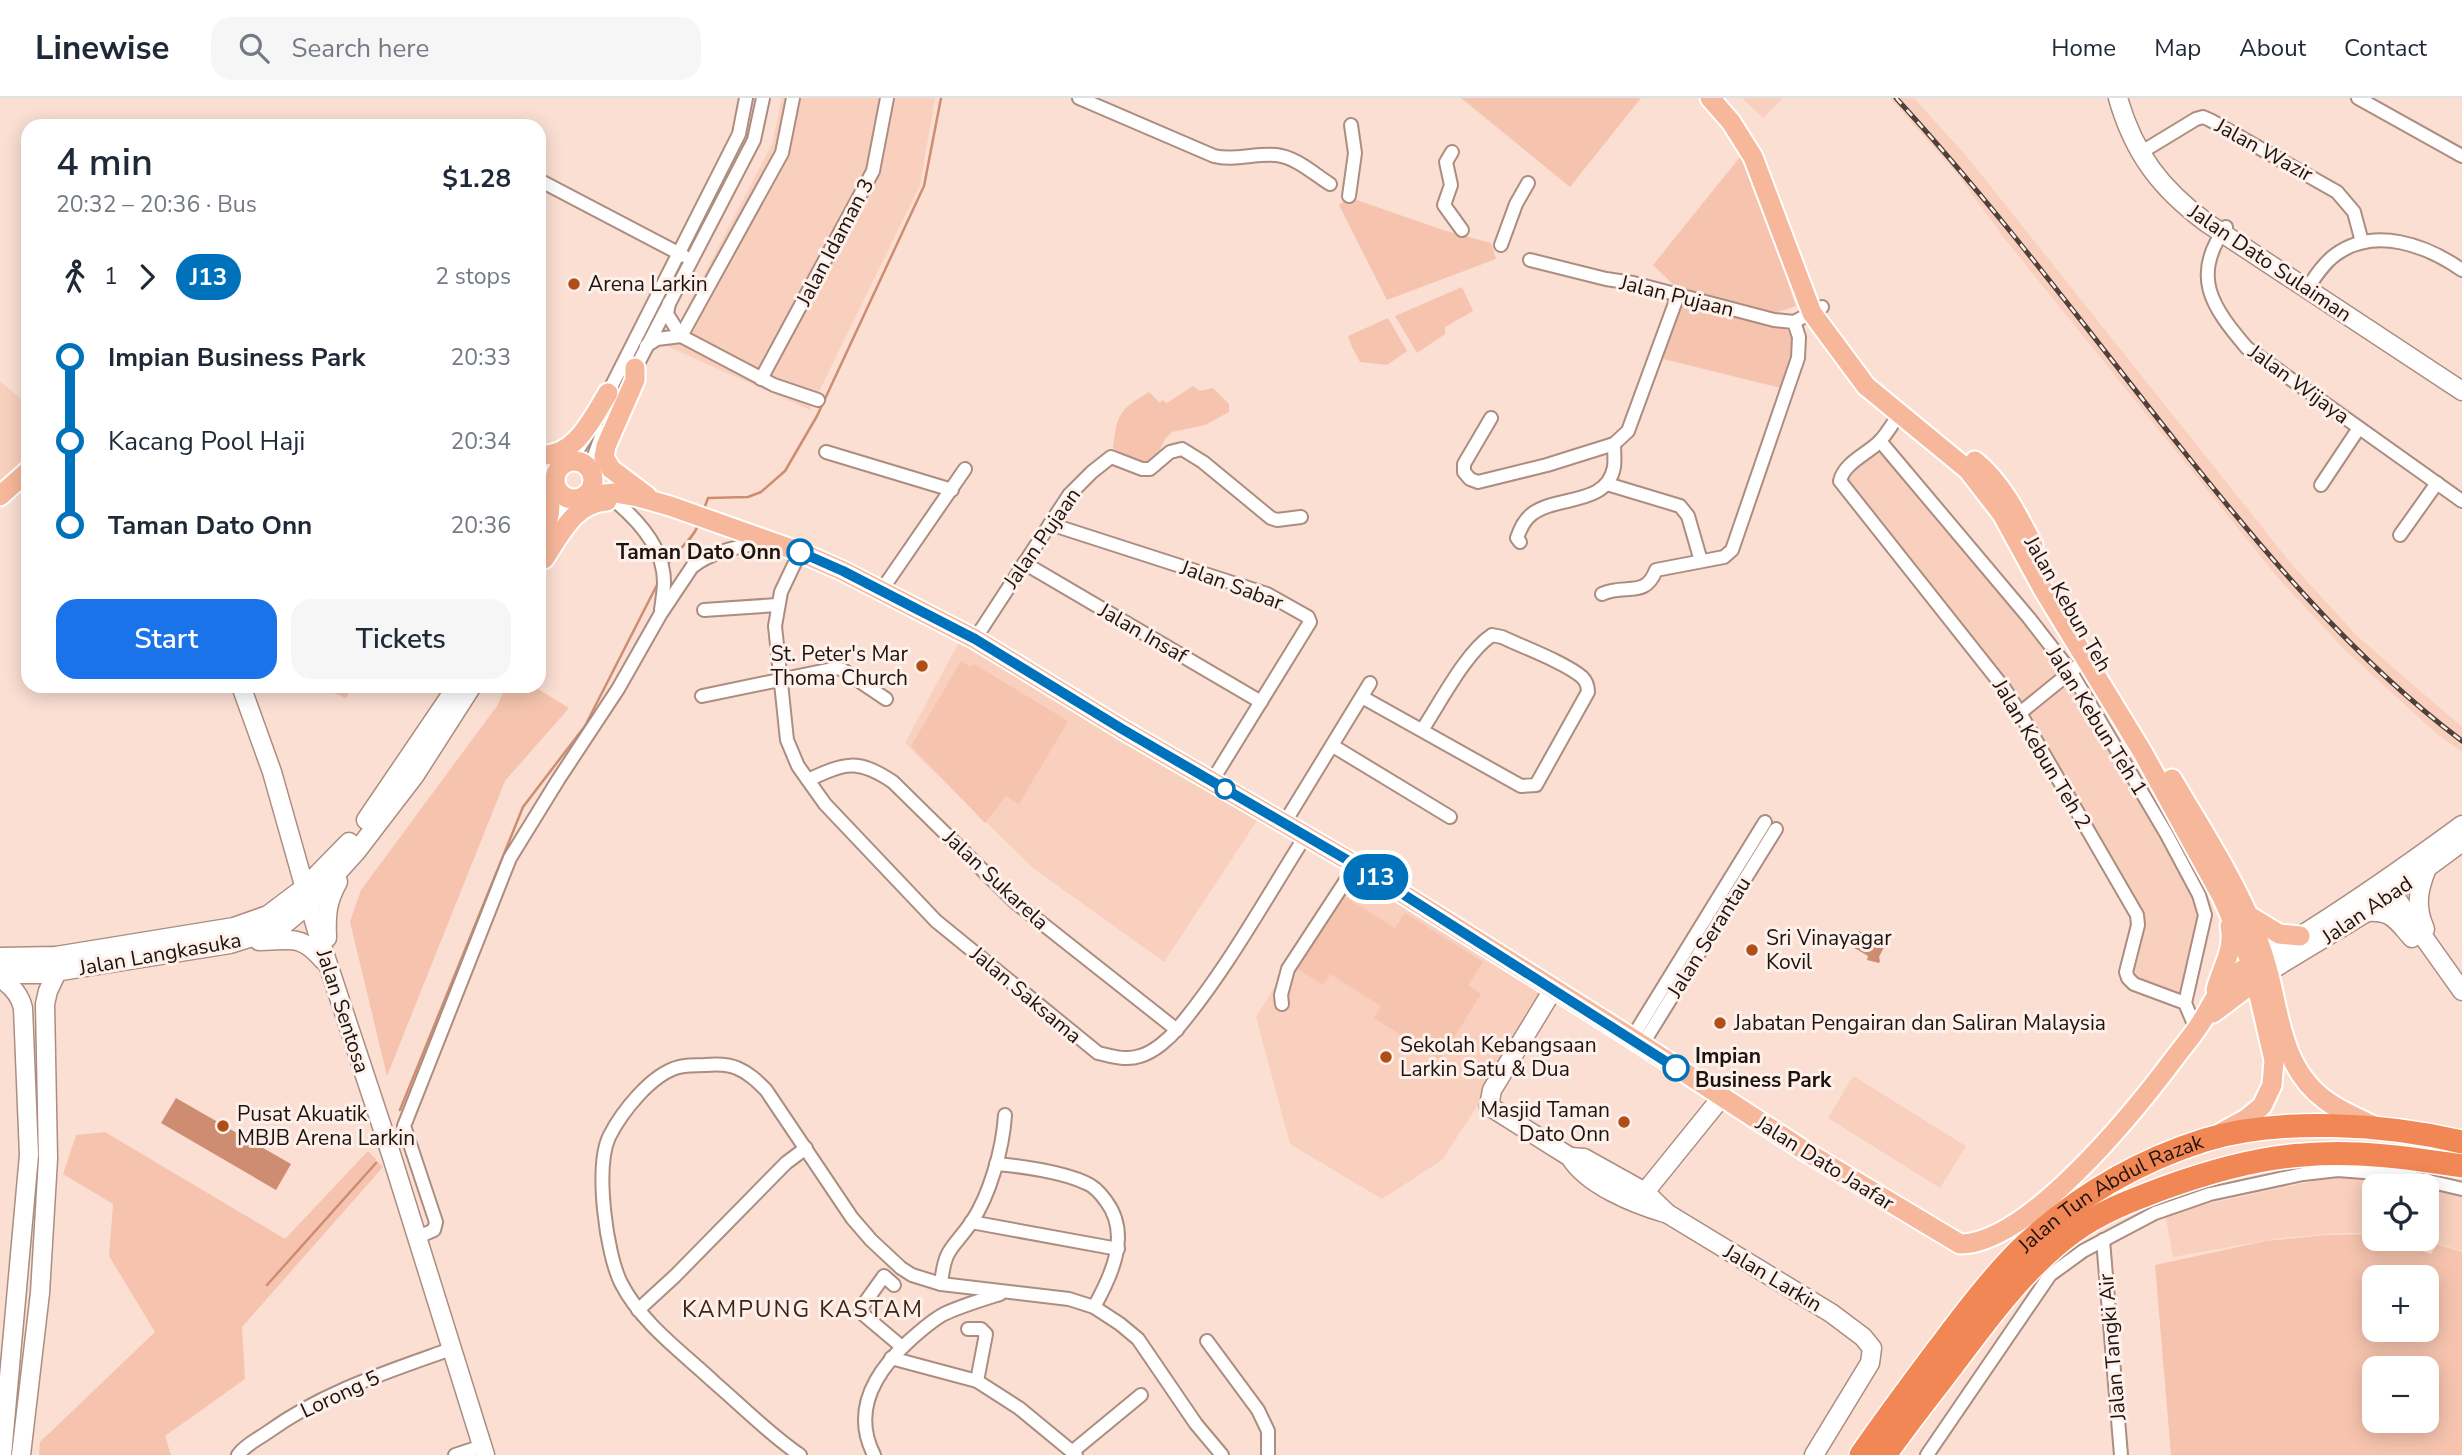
<!DOCTYPE html>
<meta charset="utf-8">
<style>
body{margin:0;font-family:"Nunito Sans",sans-serif;background:#f6f6f7;color:#1f2937;height:100vh;display:flex;flex-direction:column;font-size:26px;white-space:nowrap}
*{box-sizing:border-box;margin:0}
p{font-size:23px;color:#747a83}
.icon{flex:none;width:38px;height:38px;fill:none;stroke:currentColor;stroke-width:2;stroke-linecap:round;stroke-linejoin:round}
.map{position:relative;flex:1;overflow:hidden}
.details{position:absolute;left:21px;top:21px;width:525px;height:574px;display:flex;flex-direction:column;background:#fff;border-radius:21px;box-shadow:0 4px 18px #0003}
.details>*{flex:none}
.badge{padding:0 14px;border-radius:23px;font-size:24px;line-height:46px}
.tools{position:absolute;left:2362px;top:1076px;display:grid;gap:14px}
.tools a{display:grid;place-items:center;width:77px;height:77px;border-radius:14px;background:#fff;box-shadow:0 4px 18px #0003;font-size:35px}
.map>.badge{position:absolute;translate:-50% -50%;box-shadow:0 0 0 4px #fff}
.legs{display:flex;align-items:center;gap:10px;height:77px;padding:0 35px;font-size:23px}
.legs p{margin-inline-start:auto}
.headline{display:flex;align-items:center;justify-content:space-between;height:119px;padding:0 35px}
h1{font-size:38px;font-weight:600;line-height:52px}
.action{display:flex;gap:14px;margin-top:auto;padding:14px 35px}
.action a{flex:1;height:80px;border-radius:21px;background:#1a73e8;color:#fff;font-size:28px;font-weight:600;line-height:80px;text-align:center}
.action a+a{background:#f6f6f7;color:#1f2937}
ul{padding:0 35px;list-style:none}
li{display:flex;align-items:center;gap:24px;height:84px;font-size:26px}
li i{display:grid;place-items:center;width:10px;height:100%;margin:0 9px;background:currentColor}
li i::after{content:'';width:18px;height:18px;margin:-9px;border:5px solid;border-radius:50%;background:#fff}
li p{margin-inline-start:auto}
li:first-child i{background:linear-gradient(#0000 50%,currentColor 0)}
li:last-child i{background:linear-gradient(currentColor 50%,#0000 0)}
header{display:flex;align-items:center;gap:42px;box-sizing:border-box;height:98px;padding:0 35px;background:#fff;border-bottom:2px solid #e0e1e3}
header strong{font-size:33px}
nav{display:flex;gap:38px;margin-inline-start:auto;font-size:24px}
.search{width:490px;height:63px;background:#f6f6f7;display:flex;align-items:center;gap:18px;box-sizing:border-box;padding:0 24px;border-radius:21px;color:#747a83;font-size:26px}
.map>svg:first-child{display:block}
.built{fill:#f9cfbd}
.green{fill:#f6c4ae;fill-rule:evenodd}
.water{fill:#ce8d71}
.lines{fill:none;stroke-linecap:round;stroke-linejoin:round}
.stream{stroke:#ce8d71;stroke-width:2.5}
.street-casing{stroke:#ac8d80;stroke-width:16}
.secondary-casing{stroke:#ac8d80;stroke-width:21}
.primary-casing{stroke:#fff;stroke-width:23}
.highway-casing{stroke:#fff;stroke-width:26}
.street{stroke:#fff;stroke-width:12}
.secondary{stroke:#fff;stroke-width:18}
.primary{stroke:#f7b79a;stroke-width:19}
.highway{stroke:#f28756;stroke-width:23}
.rail-casing{stroke:#4f403a;stroke-width:5}
.rail{stroke:#fef0ea;stroke-width:2.5;stroke-dasharray:8;stroke-linecap:butt}
.line-1-casing{stroke:#fff;stroke-width:16}
.line-1{stroke:#0072bc;stroke-width:10}
.poi-dot{fill:#b14d17;stroke:#fef0ea;stroke-width:2.5}
.stop-1-dot{fill:#fff;stroke:#0072bc;stroke-width:3.5}
.labels{text-anchor:middle;dominant-baseline:central;stroke-width:6;stroke-linejoin:round;paint-order:stroke}
.street-label{font-size:21px;fill:#1e130e;stroke:#fef0ea}
.poi-label{font-size:21px;fill:#1e130e;stroke:#fef0ea;text-anchor:start}
.stop-label{font-size:21px;font-weight:bold;fill:#1e130e;stroke:#fef0ea;text-anchor:end}
.neighbourhood-label{font-size:23px;letter-spacing:2px;fill:#3e2419;stroke:#fef0ea}
</style>
<header>
<strong>Linewise</strong>
<div class="search"><svg class="icon" aria-label="search" viewBox="0 0 24 24"><circle cx="10" cy="10" r="6"/><path d="M15 15l6 6"/></svg>Search here</div>
<nav><a>Home</a><a>Map</a><a>About</a><a>Contact</a></nav>
</header>
<div class="map">
<svg width="2462" height="1357" viewBox="0 0 2462 1357">
<rect width="100%" height="100%" fill="#fbdfd3"/>
<g class="built">
<path d="M 782,0 L 935,0 L 920,87 L 810,312 L 667,248 L 772,46 Z"/>
<path d="M 1742,0 L 1783,0 L 1763,20 Z"/>
<path d="M 1890,0 L 1914,0 L 1968,60 L 2293,468 L 2358,539 L 2462,629 L 2462,654 L 2437,636 L 2345,552 L 2279,481 L 2005,141 L 1955,73 Z"/>
<path d="M 0,283 L 28,307 L 28,356 L 0,384 Z"/>
<path d="M 1879,349 L 2065,573 L 2195,798 L 2200,817 L 2182,900 L 2135,883 L 2130,877 L 2143,821 L 2021,608 L 1844,383 L 1845,379 Z"/>
<path d="M 959,544 L 1258,721 L 1164,864 L 1033,770 L 905,645 Z"/>
<path d="M 1346,773 L 1544,894 L 1483,999 L 1442,1062 L 1382,1101 L 1290,1046 L 1256,919 Z"/>
<path d="M 1855,979 L 1966,1048 L 1940,1090 L 1828,1020 L 1852,980 Z"/>
<path d="M 2337,1078 L 2406,1081 L 2462,1096 L 2462,1153 L 2423,1141 L 2427,1141 L 2427,1088 L 2375,1088 L 2375,1135 L 2344,1135 L 2281,1140 L 2173,1159 L 2165,1115 Z"/>
</g>
<g class="green">
<path d="M 1461,0 L 1641,0 L 1570,89 Z"/>
<path d="M 1740,59 L 1750,71 L 1796,208 L 1769,217 L 1679,192 L 1653,167 Z"/>
<path d="M 1354,101 L 1443,132 L 1491,145 L 1496,161 L 1387,202 L 1339,107 L 1345,102 Z"/>
<path d="M 1462,189 L 1473,213 L 1445,229 L 1445,236 L 1417,255 L 1395,218 Z"/>
<path d="M 1677,206 L 1786,231 L 1799,244 L 1785,291 L 1659,260 Z"/>
<path d="M 1388,220 L 1407,253 L 1387,267 L 1360,264 L 1352,249 L 1348,238 Z"/>
<path d="M 1193,288 L 1200,293 L 1213,290 L 1229,306 L 1229,314 L 1205,327 L 1172,334 L 1165,341 L 1153,366 L 1135,362 L 1113,350 C 1117,316 1119,312 1149,294 L 1160,305 L 1162,302 L 1167,305 Z"/>
<path d="M 961,563 L 971,569 L 974,566 L 1068,623 L 1019,706 L 1006,698 L 985,725 L 911,648 Z"/>
<path d="M 308,588 L 353,588 L 346,600 L 324,591 L 315,591 Z"/>
<path d="M 506,588 L 533,588 L 569,610 L 505,683 L 387,978 L 350,824 L 361,792 L 497,608 Z"/>
<path d="M 1339,795 L 1395,830 L 1405,815 L 1483,864 L 1468,887 L 1481,896 L 1440,962 L 1374,920 L 1381,908 L 1330,876 L 1323,887 L 1293,868 Z"/>
<path d="M 105,1034 L 285,1141 L 368,1053 L 383,1069 L 242,1229 L 245,1281 L 165,1338 L 171,1357 L 39,1357 L 40,1344 L 155,1234 L 109,1158 L 113,1106 L 63,1076 L 76,1037 Z"/>
<path d="M 2375,1136 L 2375,1141 L 2419,1142 L 2420,1152 L 2431,1156 L 2437,1146 L 2462,1154 L 2462,1357 L 2171,1357 L 2155,1167 L 2266,1143 L 2327,1137 ZM 2375,1180 L 2427,1180 L 2427,1232 L 2375,1232 ZM 2375,1270 L 2427,1270 L 2427,1323 L 2375,1323 Z"/>
</g>
<g class="water">
<path d="M 1859,833 L 1885,847 L 1879,859 L 1880,863 L 1879,865 L 1867,862 L 1868,858 L 1851,848 Z"/>
<path d="M 176,1000 L 291,1066 L 276,1092 L 161,1025 Z"/>
</g>
<g class="lines">
<g class="stream">
<path d="M 704,411 L 708,400 L 748,399 L 761,394 L 785,373 L 817,318 L 924,88 L 941,0"/>
<path d="M 667,468 C 675,452 692,444 698,427"/>
<path d="M 400,1012 L 523,709 L 585,628 L 659,483"/>
<path d="M 267,1187 L 376,1065"/>
</g>
<defs>
<g id="street">
<path d="M 1079,0 L 1214,58 C 1234,63 1255,55 1276,57 C 1296,59 1314,76 1330,86"/>
<path d="M 2358,0 L 2462,58"/>
<path d="M 1452,54 L 1446,64 L 1451,87 L 1444,107 L 1462,132"/>
<path d="M 2140,55 L 2196,21 L 2203,19 L 2210,22 L 2337,94 L 2354,114 L 2362,144"/>
<path d="M 539,82 L 684,158"/>
<path d="M 1349,98 L 1355,55 L 1351,27"/>
<path d="M 2226,129 C 2190,178 2212,209 2247,250 L 2462,403"/>
<path d="M 1501,147 L 1516,106 L 1528,85"/>
<path d="M 1530,162 L 1606,181 L 1633,185 L 1774,222 L 1794,224 L 1822,209"/>
<path d="M 2307,191 C 2315,179 2323,166 2335,157 C 2375,128 2426,147 2462,172"/>
<path d="M 669,205 L 667,216 L 681,238 L 774,287 L 818,302"/>
<path d="M 681,238 L 782,55 L 793,0"/>
<path d="M 646,248 L 657,241 L 681,238"/>
<path d="M 632,277 L 754,42 L 763,0"/>
<path d="M 761,281 L 873,73 L 887,0"/>
<path d="M 606,299 L 739,36 L 746,0"/>
<path d="M 1899,316 C 1893,325 1887,336 1879,344 C 1867,356 1844,365 1840,383 L 2004,590 L 2020,615 L 2137,817 L 2138,827 L 2126,874 L 2128,880 L 2134,886 L 2185,905 L 2196,931"/>
<path d="M 1491,320 L 1464,366 L 1464,374 L 1470,381 L 1478,384 L 1547,367 L 1614,346 L 1628,333 L 1678,197"/>
<path d="M 1880,343 L 2029,520 L 2071,574 L 2167,737 L 2199,797 L 2205,817 L 2185,905"/>
<path d="M 826,354 L 952,392"/>
<path d="M 571,362 L 585,341"/>
<path d="M 590,369 L 603,333"/>
<path d="M 1607,386 L 1680,408 L 1688,418 L 1701,463"/>
<path d="M 2321,387 L 2359,330"/>
<path d="M 615,403 C 639,423 664,451 664,484 C 664,493 662,503 661,512"/>
<path d="M 1050,426 L 1267,496 L 1308,519 L 1310,524 L 1212,683"/>
<path d="M 2400,437 L 2437,385"/>
<path d="M 1520,444 L 1517,440 C 1520,431 1524,422 1532,416 C 1557,397 1607,408 1614,369 C 1615,362 1614,353 1614,346"/>
<path d="M 800,454 L 781,494 L 775,528 L 787,642 L 798,668 L 825,706 L 936,823 L 1098,955 C 1111,958 1126,963 1140,958 C 1154,954 1169,941 1178,930 C 1226,873 1266,800 1306,737"/>
<path d="M 1024,465 L 1261,604"/>
<path d="M 881,493 L 965,371"/>
<path d="M 1602,496 C 1626,485 1645,501 1656,472 L 1724,459 L 1732,452 L 1798,260 L 1799,239 L 1794,224"/>
<path d="M 704,512 L 777,507"/>
<path d="M 975,541 L 1069,397 L 1092,374 L 1111,359 L 1142,371 L 1150,371 L 1170,354 L 1182,351 L 1203,364 L 1271,420 L 1277,422 L 1301,419"/>
<path d="M 702,598 L 837,570 L 843,572 L 886,601"/>
<path d="M 1362,599 L 1521,688 L 1536,687 L 1588,594 C 1588,588 1587,584 1582,579 C 1564,564 1525,550 1502,539 L 1492,537 C 1466,554 1440,605 1422,632"/>
<path d="M 2020,615 L 2094,555"/>
<path d="M 1333,648 L 1450,719"/>
<path d="M 808,682 C 845,665 857,660 893,684 L 1015,804 L 1177,932"/>
<path d="M 1285,724 L 1370,585"/>
<path d="M 1282,906 L 1281,897 L 1288,871 L 1356,767"/>
<path d="M 1632,940 L 1765,724"/>
<path d="M 1642,947 L 1776,731"/>
<path d="M 996,1066 C 1021,1068 1063,1074 1086,1085 C 1094,1088 1101,1096 1106,1103 C 1131,1136 1112,1177 1094,1209"/>
<path d="M 971,1124 L 1118,1151"/>
<path d="M 416,1140 L 434,1132 L 436,1124 L 404,1028 L 510,760 L 558,682 L 618,591 L 660,517 L 692,469 C 713,452 740,449 765,444"/>
<path d="M 2103,1142 L 2121,1357"/>
<path d="M 941,1186 C 945,1149 951,1153 971,1125 C 990,1097 1003,1050 1005,1017"/>
<path d="M 894,1187 L 884,1178 L 861,1210 L 864,1217 L 902,1249"/>
<path d="M 638,1212 L 675,1178 L 786,1065 L 806,1050"/>
<path d="M 968,1231 L 981,1231 L 986,1236 L 977,1283"/>
<path d="M 1207,1243 L 1258,1312 L 1268,1333 L 1268,1357"/>
<path d="M 891,1260 L 977,1283 L 1019,1310 L 1076,1357"/>
<path d="M 1072,1354 L 1141,1297"/>
<path d="M 238,1357 C 245,1347 258,1341 268,1334 C 323,1294 387,1274 451,1251"/>
<path d="M 455,1357 L 482,1348"/>
<path d="M 800,1357 C 769,1336 743,1309 715,1285 C 682,1254 642,1226 621,1185 C 606,1155 595,1070 609,1039 C 621,1015 651,976 679,969 C 687,967 697,967 705,967 C 715,966 728,966 737,970 C 749,975 757,983 766,992 L 852,1120 L 871,1142 L 901,1170 L 912,1177 L 941,1186 L 1069,1201 L 1094,1209 L 1120,1226 L 1138,1241 L 1196,1326 L 1222,1357"/>
<path d="M 874,1357 C 851,1312 876,1273 909,1243 C 920,1233 931,1223 944,1216 C 961,1208 981,1202 1000,1196"/>
<path d="M 1927,1357 L 2050,1177 L 2083,1153 L 2155,1115 L 2210,1096 L 2303,1076 L 2338,1072 L 2402,1077 L 2462,1091"/>
</g>
<g id="secondary">
<path d="M 2118,0 C 2134,56 2161,91 2207,125 L 2462,293"/>
<path d="M 550,426 L 559,408 L 559,394"/>
<path d="M 241,588 L 272,674 L 317,833 L 392,1059 L 485,1357"/>
<path d="M 366,722 L 457,588"/>
<path d="M 2393,796 L 2462,893"/>
<path d="M 2367,814 C 2392,812 2397,823 2412,840"/>
<path d="M 2425,831 C 2415,809 2418,792 2427,770"/>
<path d="M 327,840 C 326,817 327,803 338,784"/>
<path d="M 259,843 C 292,843 300,835 324,863"/>
<path d="M 0,859 L 56,858 L 234,829 L 268,817 L 305,789 L 349,744"/>
<path d="M 2264,860 C 2332,820 2398,774 2462,727"/>
<path d="M 2268,874 L 2367,814 L 2462,744"/>
<path d="M 0,876 L 42,876 L 230,846 L 280,830 L 309,806 L 356,754 L 415,677 L 472,588"/>
<path d="M 0,880 C 11,887 20,897 23,910 L 29,1057 L 2,1357"/>
<path d="M 1554,890 L 1492,992 L 1489,1008 L 1570,1059 L 1584,1060 L 1645,1094 L 1668,1116 L 1831,1215 L 1863,1239 L 1872,1250 L 1870,1265 L 1814,1357"/>
<path d="M 1570,1059 C 1587,1087 1634,1106 1665,1115"/>
<path d="M 1645,1094 L 1721,1000"/>
<path d="M 21,1357 L 40,1195 L 48,1061 L 45,906 L 48,893 L 57,874"/>
</g>
<g id="primary">
<path d="M 1710,0 L 1731,24 L 1753,59 L 1812,215 L 1866,288 L 1968,372 L 2002,416 L 2043,491 L 2143,655 L 2222,799 L 2252,867 L 2274,962 L 2272,987 L 2262,1008 L 2246,1021 L 2222,1034"/>
<path d="M 635,270 L 635,282 L 606,348 L 604,359 L 611,371 L 647,398"/>
<path d="M 539,357 C 575,360 592,321 608,295"/>
<circle cx="574" cy="382" r="19"/>
<path d="M 1975,363 C 2002,385 2018,418 2033,447"/>
<path d="M 539,384 C 558,403 548,425 539,446"/>
<path d="M 0,398 L 28,373"/>
<path d="M 585,398 L 615,395 L 638,399 L 670,408 L 800,454 L 843,473 L 975,541 L 1122,631 L 1373,777 L 1632,940 L 1805,1053 L 1960,1146 C 2028,1146 2134,1014 2173,962 C 2184,947 2196,934 2205,918 C 2213,904 2219,891 2232,880 C 2241,871 2253,866 2264,860"/>
<path d="M 544,461 C 561,436 574,405 607,403"/>
<path d="M 2172,681 C 2200,729 2233,779 2254,831 C 2260,846 2265,862 2269,877 C 2280,922 2284,971 2324,1001 C 2339,1013 2358,1020 2376,1029"/>
<path d="M 2248,817 L 2279,836 L 2300,838"/>
<path d="M 2216,892 C 2222,869 2235,852 2230,828"/>
<path d="M 2213,915 L 2265,876"/>
</g>
<g id="highway">
<path id="s1" d="M 1861,1357 C 1886,1321 1912,1286 1939,1250 C 1964,1217 1990,1182 2020,1152 C 2072,1102 2135,1064 2205,1042 C 2280,1019 2386,1026 2462,1044"/>
<path d="M 1885,1357 C 1906,1327 1930,1297 1952,1268 C 1988,1220 2024,1170 2073,1134 C 2100,1114 2132,1102 2164,1090 C 2208,1074 2256,1060 2303,1057 C 2356,1052 2410,1060 2462,1068"/>
</g>
</defs>
<use href="#street" class="street-casing"/>
<use href="#secondary" class="secondary-casing"/>
<use href="#primary" class="primary-casing"/>
<use href="#highway" class="highway-casing"/>
<use href="#street" class="street"/>
<use href="#secondary" class="secondary"/>
<use href="#primary" class="primary"/>
<use href="#highway" class="highway"/>
<defs>
<path id="rail" d="M 1896,0 C 1996,109 2085,229 2177,345 C 2263,453 2351,559 2462,643"/>
</defs>
<use href="#rail" class="rail-casing"/>
<use href="#rail" class="rail"/>
</g>
<g class="lines">
<defs>
<path id="line-1" d="M 800,454 L 843,473 L 975,541 L 1122,631 L 1373,777 L 1676,970"/>
</defs>
<use href="#line-1" class="line-1-casing"/>
<use href="#line-1" class="line-1"/>
</g>
<g class="poi-dot">
<circle cx="574" cy="186" r="7"/>
<circle cx="922" cy="568" r="7"/>
<circle cx="1752" cy="852" r="7"/>
<circle cx="1720" cy="925" r="7"/>
<circle cx="1386" cy="959" r="7"/>
<circle cx="1624" cy="1024" r="7"/>
<circle cx="223" cy="1028" r="7"/>
</g>
<g class="stop-1-dot">
<circle cx="800" cy="454" r="12"/>
<circle cx="1225" cy="691" r="9"/>
<circle cx="1676" cy="970" r="12"/>
</g>
<g class="labels">
<g class="street-label">
<text transform="translate(2264 52) rotate(29)">Jalan Wazir</text>
<text transform="translate(835 144) rotate(-62)">Jalan Idaman 3</text>
<text transform="translate(2270 165) rotate(34)">Jalan Dato Sulaiman</text>
<text transform="translate(1677 198) rotate(14)">Jalan Pujaan</text>
<text transform="translate(2299 286) rotate(36)">Jalan Wijaya</text>
<text transform="translate(1042 440) rotate(-55)">Jalan Pujaan</text>
<text transform="translate(1232 487) rotate(20)">Jalan Sabar</text>
<text transform="translate(2068 506) rotate(60)">Jalan Kebun Teh</text>
<text transform="translate(1143 535) rotate(30)">Jalan Insaf</text>
<text transform="translate(2097 623) rotate(58)">Jalan Kebun Teh 1</text>
<text transform="translate(2042 656) rotate(59)">Jalan Kebun Teh 2</text>
<text transform="translate(996 782) rotate(43)">Jalan Sukarela</text>
<text transform="translate(2367 812) rotate(-34)">Jalan Abad</text>
<text transform="translate(1709 839) rotate(-58)">Jalan Serantau</text>
<text transform="translate(160 856) rotate(-10)">Jalan Langkasuka</text>
<text transform="translate(1026 897) rotate(40)">Jalan Saksama</text>
<text transform="translate(343 913) rotate(72)">Jalan Sentosa</text>
<text transform="translate(1825 1065) rotate(32)">Jalan Dato Jaafar</text>
<text stroke="none"><textPath href="#s1" startOffset="368">Jalan Tun Abdul Razak</textPath></text>
<text transform="translate(1773 1180) rotate(31)">Jalan Larkin</text>
<text transform="translate(2112 1249) rotate(-95)">Jalan Tangki Air</text>
<text transform="translate(340 1296) rotate(-25)">Lorong 5</text>
</g>
<g class="poi-label">
<text x="588" y="186">Arena Larkin</text>
<text x="908" y="556" text-anchor="end">St. Peter's Mar<tspan x="908" dy="24">Thoma Church</tspan></text>
<text x="1766" y="840">Sri Vinayagar<tspan x="1766" dy="24">Kovil</tspan></text>
<text x="1734" y="925">Jabatan Pengairan dan Saliran Malaysia</text>
<text x="1400" y="947">Sekolah Kebangsaan<tspan x="1400" dy="24">Larkin Satu &amp; Dua</tspan></text>
<text x="1610" y="1012" text-anchor="end">Masjid Taman<tspan x="1610" dy="24">Dato Onn</tspan></text>
<text x="237" y="1016">Pusat Akuatik<tspan x="237" dy="24">MBJB Arena Larkin</tspan></text>
</g>
<g class="stop-label">
<text x="781" y="454">Taman Dato Onn</text>
<text x="1695" y="958" text-anchor="start">Impian<tspan x="1695" dy="24">Business Park</tspan></text>
</g>
<g class="neighbourhood-label">
<text x="803" y="1211">KAMPUNG KASTAM</text>
</g>
</g>
</svg>
<div class="tools">
<a><svg class="icon" aria-label="locate" viewBox="0 0 24 24"><circle cx="12" cy="12" r="6"/><path d="M12 2v4M12 18v4M2 12h4M18 12h4"/></svg></a>
<a>+</a>
<a>−</a>
</div>
<b class="badge" style="left:1376px;top:779px;background:#0072bc;color:#fff">J13</b>
<section class="details">
<div class="headline"><div><h1>4 min</h1><p>20:32 – 20:36 · Bus</p></div><b>$1.28</b></div>
<div class="legs"><svg class="icon" aria-label="walk" viewBox="0 0 24 24"><circle cx="13" cy="4" r="2"/><path d="M13 8l-2 6 4 7M11 14l-3 7M7 12l3-4h3l4 4"/></svg>1<svg class="icon" aria-label="forward" viewBox="0 0 24 24"><path d="M9 5l7 7-7 7"/></svg><b class="badge" style="background:#0072bc;color:#fff">J13</b><p>2 stops</p></div>
<ul>
<li><i style="color:#0072bc"></i><b>Impian Business Park</b><p>20:33</p></li>
<li><i style="color:#0072bc"></i><span>Kacang Pool Haji</span><p>20:34</p></li>
<li><i style="color:#0072bc"></i><b>Taman Dato Onn</b><p>20:36</p></li>
</ul>
<div class="action"><a>Start</a><a>Tickets</a></div>
</section>
</div>
